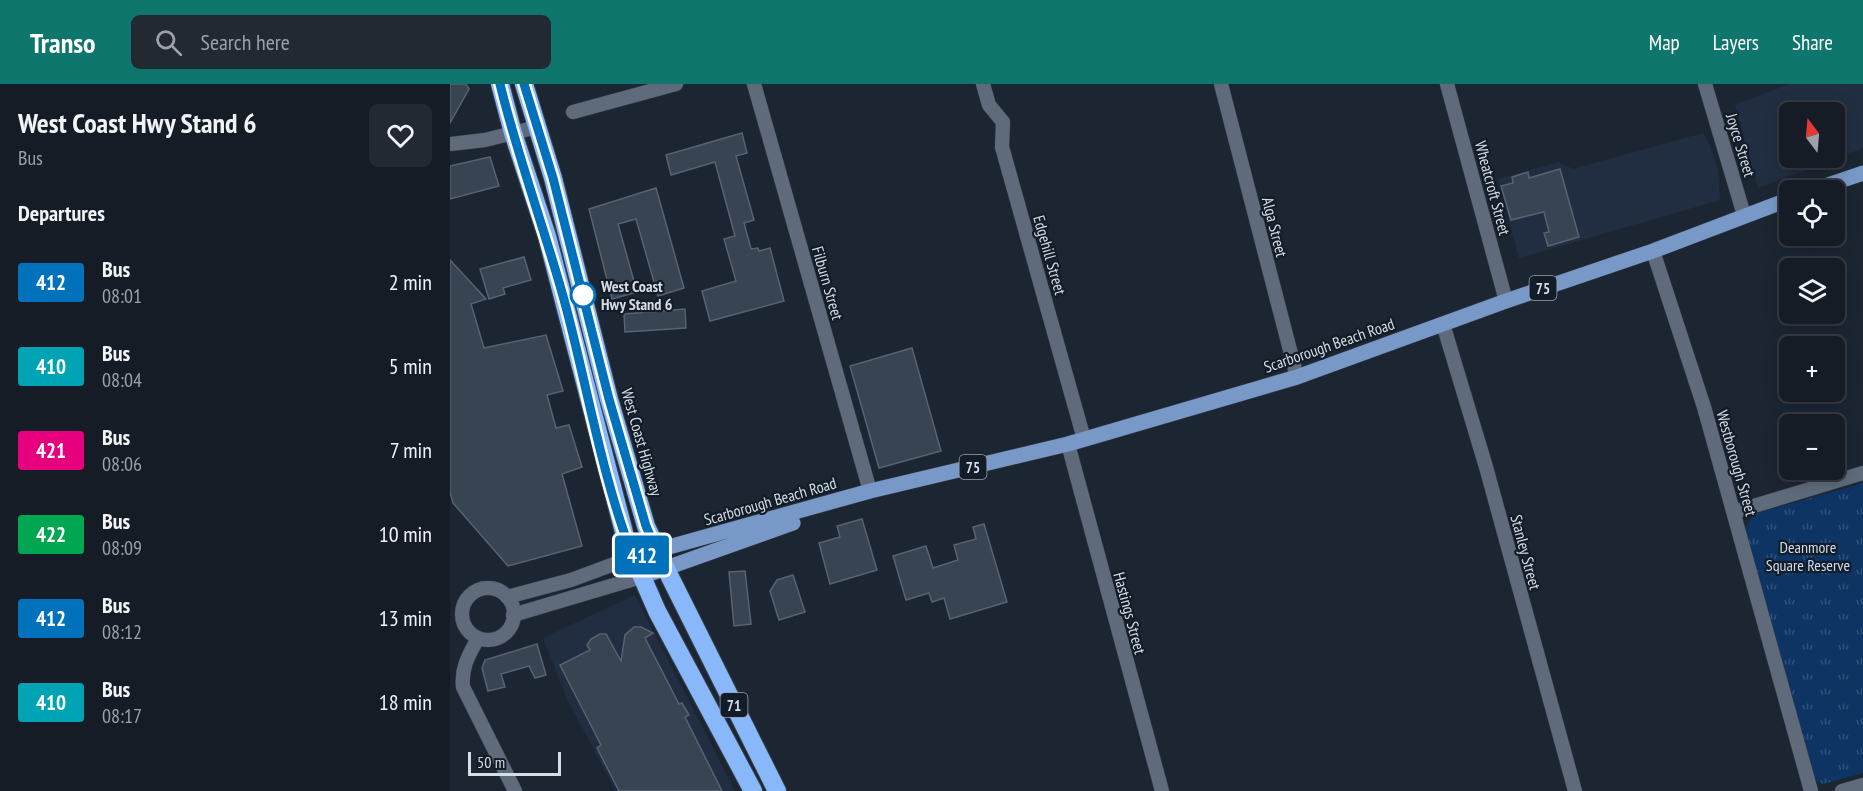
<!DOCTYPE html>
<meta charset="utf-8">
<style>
body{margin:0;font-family:"PT Sans Narrow",sans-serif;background:#222932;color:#f1f3f6;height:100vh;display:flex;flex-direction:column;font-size:22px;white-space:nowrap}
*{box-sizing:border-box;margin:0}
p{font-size:20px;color:#9da1a7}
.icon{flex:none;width:33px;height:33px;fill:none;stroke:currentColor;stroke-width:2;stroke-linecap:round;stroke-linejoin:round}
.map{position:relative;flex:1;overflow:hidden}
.details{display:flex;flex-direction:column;background:#151c26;width:450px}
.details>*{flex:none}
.badge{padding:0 12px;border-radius:4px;font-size:21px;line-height:39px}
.needle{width:39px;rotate:344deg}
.tools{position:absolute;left:1329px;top:18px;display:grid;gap:12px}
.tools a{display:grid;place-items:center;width:66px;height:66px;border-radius:9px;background:#151c26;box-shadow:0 3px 15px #0003,0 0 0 2px #343a43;font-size:30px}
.scale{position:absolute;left:18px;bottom:15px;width:93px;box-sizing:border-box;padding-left:6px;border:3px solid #d6dde6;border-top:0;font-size:16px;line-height:21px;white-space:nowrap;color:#d6dde6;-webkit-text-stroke:4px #131d29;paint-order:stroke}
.map>.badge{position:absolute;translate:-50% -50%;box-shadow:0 0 0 3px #fff}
h2{padding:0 18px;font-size:22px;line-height:54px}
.round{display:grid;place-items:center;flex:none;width:63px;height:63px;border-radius:9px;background:#222932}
.summary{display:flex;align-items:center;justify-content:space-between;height:102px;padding:0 18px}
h1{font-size:28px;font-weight:700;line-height:45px}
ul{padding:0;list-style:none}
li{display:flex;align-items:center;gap:18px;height:84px;padding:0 18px}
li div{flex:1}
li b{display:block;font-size:22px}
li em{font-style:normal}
li .badge{min-width:66px;font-weight:700;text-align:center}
header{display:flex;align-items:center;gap:36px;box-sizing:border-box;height:84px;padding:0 30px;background:#0f766e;color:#fff}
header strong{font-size:28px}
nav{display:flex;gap:33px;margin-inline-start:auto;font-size:21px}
.search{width:420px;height:54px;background:#222932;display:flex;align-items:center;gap:15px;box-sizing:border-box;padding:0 21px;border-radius:9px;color:#9da1a7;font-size:22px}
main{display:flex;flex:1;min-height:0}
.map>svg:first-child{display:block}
.built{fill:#212e41;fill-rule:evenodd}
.park{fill:url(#park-tufts)}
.building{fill:#394452;stroke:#576272;stroke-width:1.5}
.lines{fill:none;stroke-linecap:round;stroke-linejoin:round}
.street-casing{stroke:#38404c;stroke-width:15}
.primary-casing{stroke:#38404c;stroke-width:16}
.highway-casing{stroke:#38404c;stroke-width:20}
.street{stroke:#5f6b7b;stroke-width:14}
.primary{stroke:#7899c7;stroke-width:15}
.highway{stroke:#88b8f9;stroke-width:18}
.line-casing{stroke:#fff;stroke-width:14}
.line{stroke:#0072bc;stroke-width:9}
.stop-dot{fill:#fff;stroke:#0072bc;stroke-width:3}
.labels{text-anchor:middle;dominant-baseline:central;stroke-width:4.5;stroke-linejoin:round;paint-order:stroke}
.shield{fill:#131d29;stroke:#9ca3ad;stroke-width:1.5}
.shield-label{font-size:15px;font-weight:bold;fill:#d6dde6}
.street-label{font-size:16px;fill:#d6dde6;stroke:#131d29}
.stop-label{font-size:16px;font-weight:bold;fill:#d6dde6;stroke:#131d29;text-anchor:start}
.park-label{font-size:16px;fill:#cddcef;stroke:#131d29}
</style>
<header>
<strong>Transo</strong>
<div class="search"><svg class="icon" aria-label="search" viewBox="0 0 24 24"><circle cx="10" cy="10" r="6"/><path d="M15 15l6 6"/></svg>Search here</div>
<nav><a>Map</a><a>Layers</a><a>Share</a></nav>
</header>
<main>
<section class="details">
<div class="summary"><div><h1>West Coast Hwy Stand 6</h1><p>Bus</p></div><a class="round"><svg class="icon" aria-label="heart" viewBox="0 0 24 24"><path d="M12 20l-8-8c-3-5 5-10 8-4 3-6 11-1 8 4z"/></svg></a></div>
<h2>Departures</h2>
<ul>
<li><span class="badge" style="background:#0072bc;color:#fff">412</span><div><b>Bus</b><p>08:01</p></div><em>2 min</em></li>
<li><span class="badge" style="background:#00a3b4;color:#fff">410</span><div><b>Bus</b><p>08:04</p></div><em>5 min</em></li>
<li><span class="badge" style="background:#e6007e;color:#fff">421</span><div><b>Bus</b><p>08:06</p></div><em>7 min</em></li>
<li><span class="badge" style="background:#00a651;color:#fff">422</span><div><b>Bus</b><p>08:09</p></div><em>10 min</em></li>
<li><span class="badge" style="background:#0072bc;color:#fff">412</span><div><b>Bus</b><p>08:12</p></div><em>13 min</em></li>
<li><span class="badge" style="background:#00a3b4;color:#fff">410</span><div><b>Bus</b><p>08:17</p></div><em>18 min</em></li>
</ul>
</section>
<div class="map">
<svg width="1413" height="707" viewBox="0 0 1413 707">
<defs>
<pattern id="park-tufts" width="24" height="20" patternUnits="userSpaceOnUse" patternTransform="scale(1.5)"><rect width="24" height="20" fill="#0d3463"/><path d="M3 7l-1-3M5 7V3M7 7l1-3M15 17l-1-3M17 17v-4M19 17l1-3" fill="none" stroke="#305179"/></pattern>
</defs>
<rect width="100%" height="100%" fill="#1c2633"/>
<g class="built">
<path d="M 1339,0 L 1413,0 L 1413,64 L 1308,104 L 1285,21 ZM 1340,28 L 1384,28 L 1384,74 L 1340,74 Z"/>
<path d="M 1253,49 L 1258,57 L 1268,85 L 1270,116 L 1069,174 L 1048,95 L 1109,78 L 1123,85 Z"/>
<path d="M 185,511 L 285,707 L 166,707 L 117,615 L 93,554 Z"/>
</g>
<path class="park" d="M 1413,399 L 1413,689 L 1373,700 L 1359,693 L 1294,447 L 1304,430 Z"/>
<g class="building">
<path d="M 0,0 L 16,0 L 19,5 L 0,39 Z"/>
<path d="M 292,49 L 297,69 L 286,72 L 304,136 L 294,139 L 301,165 L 308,164 L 309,167 L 320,164 L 334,217 L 260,237 L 252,207 L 286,197 L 274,155 L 285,152 L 265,78 L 221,91 L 216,71 Z"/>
<path d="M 40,73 L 49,102 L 0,115 L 0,82 Z"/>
<path d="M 1110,85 L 1129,153 L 1098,162 L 1094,149 L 1099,148 L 1094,128 L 1061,136 L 1051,102 L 1063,99 L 1062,93 L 1078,88 L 1079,94 Z"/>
<path d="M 206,104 L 234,204 L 208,212 L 186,135 L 168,140 L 187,208 L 162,215 L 139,125 Z"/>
<path d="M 74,173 L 81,196 L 53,204 L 55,210 L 39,215 L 30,185 Z"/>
<path d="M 0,176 L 36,215 L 21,220 L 34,264 L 96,251 L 113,307 L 97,311 L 106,344 L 119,341 L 132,383 L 112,390 L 132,462 L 58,482 L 3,419 L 0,408 Z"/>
<path d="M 235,225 L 236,244 L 175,248 L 174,230 Z"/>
<path d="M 462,264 L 491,367 L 429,384 L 400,282 Z"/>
<path d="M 412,435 L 427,486 L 380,500 L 369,459 L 390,453 L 387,442 Z"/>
<path d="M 534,440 L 557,518 L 500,535 L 494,514 L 482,518 L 479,509 L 456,516 L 443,472 L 476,462 L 483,484 L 508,476 L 504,461 L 526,455 L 523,443 Z"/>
<path d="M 295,487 L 301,540 L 284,542 L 279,488 Z"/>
<path d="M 343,491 L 355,528 L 329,536 L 320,507 L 327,496 Z"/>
<path d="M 184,543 L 191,543 L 203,549 L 195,554 L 229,620 L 232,619 L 239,631 L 235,633 L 272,707 L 169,707 L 147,664 L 151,661 L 110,581 L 140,566 L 137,561 L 141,555 L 150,550 L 156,550 L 171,577 L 175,551 Z"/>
<path d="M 87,560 L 96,591 L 85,594 L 79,582 L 51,590 L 55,603 L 38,607 L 32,584 L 35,576 Z"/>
</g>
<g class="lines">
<defs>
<g id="street">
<path d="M 304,0 L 420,407"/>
<path d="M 533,0 L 539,21 L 553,38 L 552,63 L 634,355"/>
<path d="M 771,0 L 847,293"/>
<path d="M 997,0 L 1056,217"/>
<path d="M 1255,0 L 1294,131"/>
<path d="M 123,28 L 226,0"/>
<path d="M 0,60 L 35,56 L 87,43"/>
<path d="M 1203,167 L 1254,323 L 1361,707"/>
<path d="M 993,240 L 1036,383 L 1125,707"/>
<path d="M 618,360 L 712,707"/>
<path d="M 1284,428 L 1413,389"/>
<circle cx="38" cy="530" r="26"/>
<path d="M 57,513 L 121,496 L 183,473"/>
<path d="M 63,531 L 191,493"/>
<path d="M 28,554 C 19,571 11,583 13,603 L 65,707"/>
<path d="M 1392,707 L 1413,701"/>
</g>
<g id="primary">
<path d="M 1363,106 L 1413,89"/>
<path d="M 183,473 L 420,407 L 618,360 L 847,293 L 1056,217 L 1203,167 L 1340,115"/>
<path d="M 191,493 L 343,439"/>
</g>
<g id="highway">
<path d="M 50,0 L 63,49 L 97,152 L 176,456 L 207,527 L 303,707"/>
<path d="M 74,0 L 103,94 L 159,315 L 196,442 L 216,485 L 327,707"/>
</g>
</defs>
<use href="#street" class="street-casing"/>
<use href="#primary" class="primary-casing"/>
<use href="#highway" class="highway-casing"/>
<use href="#street" class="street"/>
<use href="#primary" class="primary"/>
<use href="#highway" class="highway"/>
</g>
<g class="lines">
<defs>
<path id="line" d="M 50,0 C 68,75 96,148 116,223 C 138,306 152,393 183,473 L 207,467 L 196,442 L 159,315 L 103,94 L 74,0"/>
</defs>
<use href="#line" class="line-casing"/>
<use href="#line" class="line"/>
</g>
<circle class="stop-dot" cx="133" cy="211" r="12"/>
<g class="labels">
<g class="shield">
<rect x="1079.5" y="192" width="27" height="24" rx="4.5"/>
<rect x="509.5" y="371" width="27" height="24" rx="4.5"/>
<rect x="270.5" y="609" width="27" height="24" rx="4.5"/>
</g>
<g class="shield-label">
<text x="1093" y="204">75</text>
<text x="523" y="383">75</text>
<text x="284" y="621">71</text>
</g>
<g class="street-label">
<text transform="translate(1291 61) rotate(73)">Joyce Street</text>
<text transform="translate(1043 104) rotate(75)">Wheatcroft Street</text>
<text transform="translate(825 143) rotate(76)">Alga Street</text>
<text transform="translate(600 171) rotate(74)">Edgehill Street</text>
<text transform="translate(378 199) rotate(74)">Filburn Street</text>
<text transform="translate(879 261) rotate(-19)">Scarborough Beach Road</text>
<text transform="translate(192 358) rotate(74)">West Coast Highway</text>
<text transform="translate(1287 379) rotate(74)">Westborough Street</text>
<text transform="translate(320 417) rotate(-16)">Scarborough Beach Road</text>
<text transform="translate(1076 468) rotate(75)">Stanley Street</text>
<text transform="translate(680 529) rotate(75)">Hastings Street</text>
</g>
<g class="stop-label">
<text x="151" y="202">West Coast<tspan x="151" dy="18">Hwy Stand 6</tspan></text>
</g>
<g class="park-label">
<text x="1358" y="463">Deanmore<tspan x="1358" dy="18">Square Reserve</tspan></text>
</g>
</g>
</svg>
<div class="tools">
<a><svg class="needle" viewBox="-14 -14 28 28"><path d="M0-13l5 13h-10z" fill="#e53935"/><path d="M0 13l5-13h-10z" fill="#9da1a7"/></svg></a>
<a><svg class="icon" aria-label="locate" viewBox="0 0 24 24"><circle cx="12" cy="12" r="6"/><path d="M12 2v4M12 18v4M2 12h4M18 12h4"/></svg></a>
<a><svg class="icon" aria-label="layers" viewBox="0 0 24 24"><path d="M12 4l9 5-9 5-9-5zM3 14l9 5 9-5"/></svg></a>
<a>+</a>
<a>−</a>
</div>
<div class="scale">50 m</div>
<b class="badge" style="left:192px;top:471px;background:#0072bc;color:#fff">412</b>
</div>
</main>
